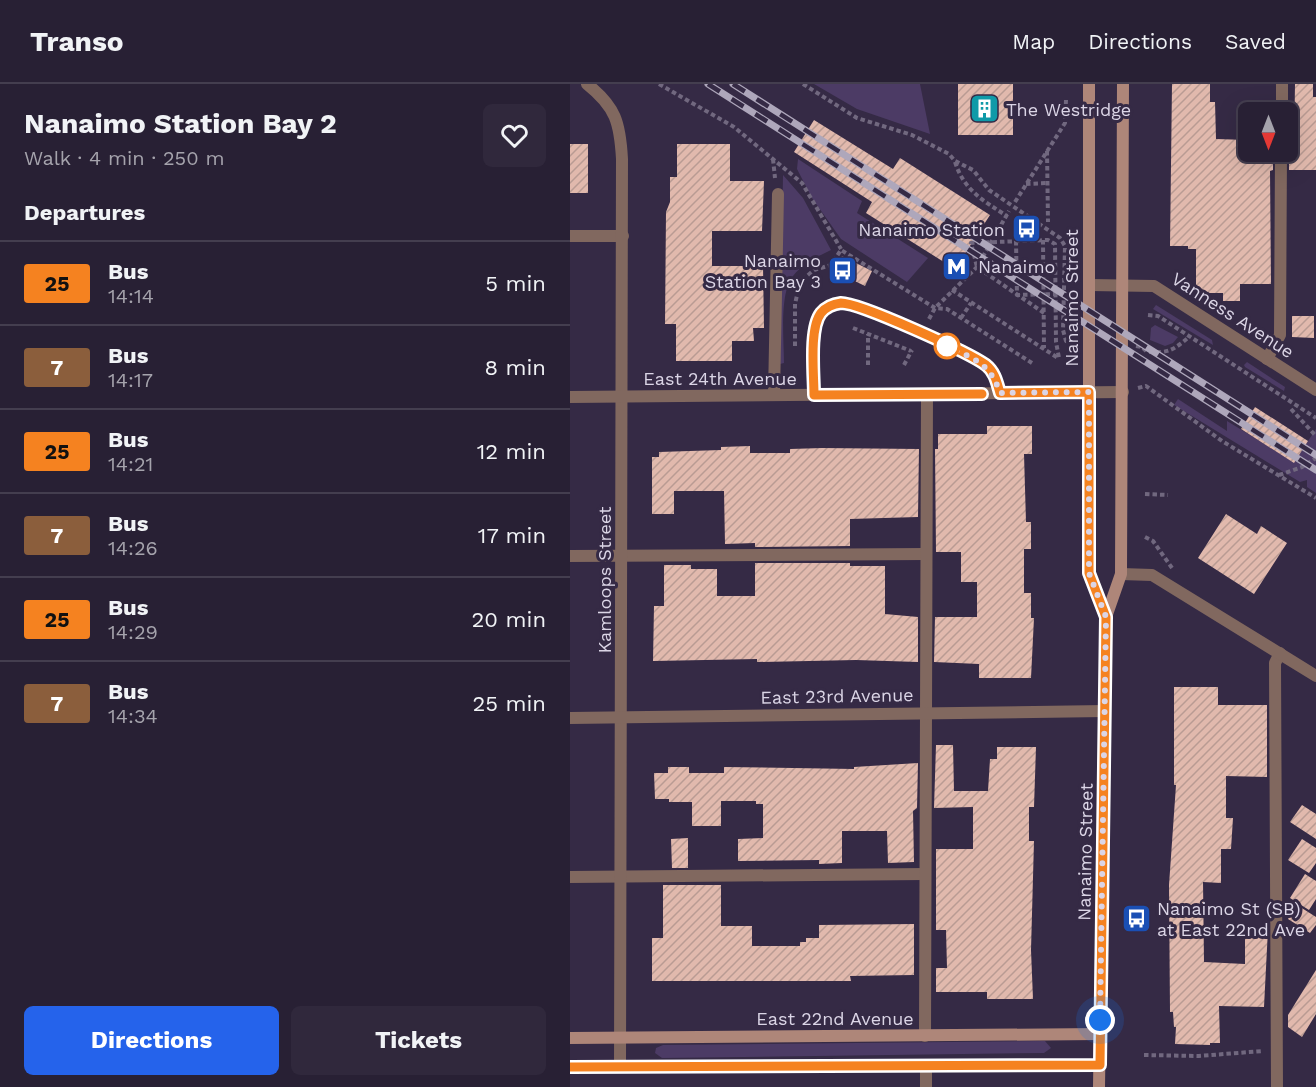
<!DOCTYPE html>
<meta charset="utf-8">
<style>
body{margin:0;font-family:"Work Sans",sans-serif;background:#30283c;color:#f1f3f6;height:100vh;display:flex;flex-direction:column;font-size:22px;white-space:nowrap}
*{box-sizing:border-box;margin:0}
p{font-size:20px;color:#a5a3ac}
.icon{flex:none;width:33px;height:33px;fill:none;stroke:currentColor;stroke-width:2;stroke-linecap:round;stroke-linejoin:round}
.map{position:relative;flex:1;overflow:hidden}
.sheet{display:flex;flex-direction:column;background:#282034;width:570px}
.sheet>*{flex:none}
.badge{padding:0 12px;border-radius:4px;font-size:21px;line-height:39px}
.needle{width:39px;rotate:180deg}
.buttons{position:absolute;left:668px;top:18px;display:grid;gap:12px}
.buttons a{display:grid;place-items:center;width:60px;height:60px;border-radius:9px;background:#282034;box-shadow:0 6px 24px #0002,0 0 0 2px #443e4f;font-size:30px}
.you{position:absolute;width:30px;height:30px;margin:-15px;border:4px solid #fff;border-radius:50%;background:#1a73e8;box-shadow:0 0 0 9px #1a73e833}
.map>.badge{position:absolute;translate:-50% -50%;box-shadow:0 0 0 3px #fff}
h2{padding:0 24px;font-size:22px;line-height:54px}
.round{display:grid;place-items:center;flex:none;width:63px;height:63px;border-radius:9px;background:#30283c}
.summary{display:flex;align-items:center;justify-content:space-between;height:102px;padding:0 24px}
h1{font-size:28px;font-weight:700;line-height:45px}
.primary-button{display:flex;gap:12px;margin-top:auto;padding:12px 24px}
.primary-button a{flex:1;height:69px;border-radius:9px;background:#2563eb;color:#fff;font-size:24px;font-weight:700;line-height:69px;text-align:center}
.primary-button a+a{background:#30283c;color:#f1f3f6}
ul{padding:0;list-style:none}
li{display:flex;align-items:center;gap:18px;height:84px;padding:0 24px;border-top:2px solid #443e4f}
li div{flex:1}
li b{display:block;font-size:22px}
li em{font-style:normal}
li .badge{min-width:66px;font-weight:700;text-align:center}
header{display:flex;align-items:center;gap:36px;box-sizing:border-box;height:84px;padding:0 30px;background:#282034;border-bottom:2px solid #443e4f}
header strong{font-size:28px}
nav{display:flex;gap:33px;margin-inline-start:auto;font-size:21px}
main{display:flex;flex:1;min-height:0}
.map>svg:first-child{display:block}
.green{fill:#4c3b65}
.building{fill:url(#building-hatch)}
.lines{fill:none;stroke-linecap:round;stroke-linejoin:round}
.path{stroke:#71687f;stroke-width:4;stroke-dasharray:4.5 3;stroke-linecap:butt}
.lane{stroke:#81685f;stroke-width:12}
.street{stroke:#81685f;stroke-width:12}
.secondary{stroke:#ae8679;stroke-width:12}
.rail-casing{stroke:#aea7bb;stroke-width:7}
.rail{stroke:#352a45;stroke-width:4.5;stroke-dasharray:14;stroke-linecap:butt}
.line-casing{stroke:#fff;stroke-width:14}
.line{stroke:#f58220;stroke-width:9}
.walk{stroke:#dbd5e6;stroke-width:6;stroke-dasharray:0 10.8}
.stop-dot{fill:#fff;stroke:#f58220;stroke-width:3}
.labels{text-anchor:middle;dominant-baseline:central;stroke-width:6;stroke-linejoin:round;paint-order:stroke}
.poi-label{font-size:18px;fill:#dbd5e6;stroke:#352a45;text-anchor:start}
.street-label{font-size:18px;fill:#dbd5e6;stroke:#352a45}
</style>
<header>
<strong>Transo</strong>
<nav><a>Map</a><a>Directions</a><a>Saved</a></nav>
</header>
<main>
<section class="sheet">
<div class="summary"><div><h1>Nanaimo Station Bay 2</h1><p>Walk · 4 min · 250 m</p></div><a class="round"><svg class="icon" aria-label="heart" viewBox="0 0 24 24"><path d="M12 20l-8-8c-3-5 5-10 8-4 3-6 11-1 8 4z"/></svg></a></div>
<h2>Departures</h2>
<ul>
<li><span class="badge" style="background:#f58220;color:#111">25</span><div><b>Bus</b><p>14:14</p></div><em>5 min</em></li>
<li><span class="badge" style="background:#8b5e3c;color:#fff">7</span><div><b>Bus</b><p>14:17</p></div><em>8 min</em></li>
<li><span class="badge" style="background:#f58220;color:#111">25</span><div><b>Bus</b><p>14:21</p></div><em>12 min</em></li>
<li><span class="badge" style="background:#8b5e3c;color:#fff">7</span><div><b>Bus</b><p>14:26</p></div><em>17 min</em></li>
<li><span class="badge" style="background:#f58220;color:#111">25</span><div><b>Bus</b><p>14:29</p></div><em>20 min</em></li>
<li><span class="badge" style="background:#8b5e3c;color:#fff">7</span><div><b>Bus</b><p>14:34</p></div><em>25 min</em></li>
</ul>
<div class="primary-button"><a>Directions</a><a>Tickets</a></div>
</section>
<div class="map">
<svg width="746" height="1003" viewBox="0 0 746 1003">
<defs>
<pattern id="building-hatch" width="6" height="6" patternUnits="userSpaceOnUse" patternTransform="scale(1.5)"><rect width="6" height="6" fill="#e1b9ad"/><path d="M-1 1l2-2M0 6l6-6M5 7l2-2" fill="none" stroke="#b99b93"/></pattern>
</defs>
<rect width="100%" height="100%" fill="#352a45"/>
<g class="green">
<path d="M 244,0 L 350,0 L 360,50 L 287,25 Z"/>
<path d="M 228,75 L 292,117 L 287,129 L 358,174 L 337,198 L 271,155 L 242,114 L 227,85 Z"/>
<path d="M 213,91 L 233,114 L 261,166 C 247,173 233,179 223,192 C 209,209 214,257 214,279 L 210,280 Z"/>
<path d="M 586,221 L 642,256 L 643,261 L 583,225 Z"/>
<path d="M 585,241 L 608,253 L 603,259 L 595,262 L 580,256 L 581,244 Z"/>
<path d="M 677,278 L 715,303 L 714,307 L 675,283 L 674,281 Z"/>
<path d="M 608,315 L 657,347 L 657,337 L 724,378 L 746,345 L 746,409 L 737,403 L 737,396 L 730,398 L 604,321 Z"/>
<path d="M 475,957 L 481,964 L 474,969 L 92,974 L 85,969 L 86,964 L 93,961 Z"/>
</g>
<g class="building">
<rect x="388" y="0" width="55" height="51"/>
<path d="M 602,0 L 640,0 L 640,18 L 645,18 L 646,55 L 678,56 L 678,68 L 703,68 L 703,86 L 700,87 L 701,200 L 670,200 L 670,217 L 653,217 L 653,209 L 638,209 L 626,201 L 626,165 L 618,165 L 618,162 L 600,162 Z"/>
<path d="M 725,0 L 743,0 L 743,13 L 746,13 L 746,86 L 719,86 L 719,68 L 721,63 L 724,63 Z"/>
<path d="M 244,36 L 323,85 L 330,74 L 420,131 L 385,185 L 296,129 L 302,118 L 224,68 Z"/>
<rect x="0" y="60" width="18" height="49"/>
<path d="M 107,60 L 160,60 L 160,97 L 194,97 L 192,147 L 142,147 L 142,182 L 193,182 L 194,244 L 183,244 L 184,257 L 162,257 L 162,277 L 106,277 L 106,240 L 95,240 L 96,128 L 100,118 L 100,93 L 107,93 Z"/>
<path d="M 272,172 L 302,187 L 295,202 L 264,187 Z"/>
<path d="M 722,232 L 744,232 L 744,254 L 722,253 Z"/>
<path d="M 685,323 L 738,357 L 724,379 L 671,345 Z"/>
<path d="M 417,342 L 462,342 L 462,370 L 454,370 L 456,438 L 461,438 L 461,465 L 454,465 L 454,509 L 461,509 L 461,534 L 464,534 L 461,594 L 409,594 L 409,580 L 364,578 L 365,533 L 407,533 L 407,498 L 391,498 L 391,468 L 366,468 L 365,365 L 368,365 L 368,350 L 417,350 Z"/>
<path d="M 180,362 L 180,369 L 220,369 L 220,365 L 252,364 L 349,365 L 348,433 L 280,435 L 280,462 L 185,463 L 185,459 L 155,460 L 154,407 L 104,407 L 104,430 L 82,430 L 82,373 L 89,373 L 89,368 L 151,366 L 151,363 Z"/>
<path d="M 656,430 L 687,450 L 691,442 L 717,459 L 684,510 L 628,474 Z"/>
<path d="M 185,479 L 280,479 L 280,482 L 315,482 L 315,530 L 348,533 L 348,578 L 286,576 L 187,578 L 187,575 L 83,577 L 84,522 L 94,522 L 94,481 L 121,481 L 121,485 L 147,485 L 147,512 L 185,512 Z"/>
<path d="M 604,603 L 648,603 L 648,621 L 697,621 L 697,693 L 656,692 L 656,734 L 663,734 L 661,765 L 651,765 L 651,799 L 633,798 L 634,878 L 675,880 L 675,845 L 698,845 L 694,923 L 649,922 L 650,959 L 640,959 L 640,961 L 605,960 L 606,943 L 604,943 L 603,928 L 600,928 L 599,801 L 606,701 L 604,701 Z"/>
<path d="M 366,661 L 383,661 L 384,707 L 418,707 L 420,675 L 427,675 L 427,663 L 466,663 L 464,723 L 459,723 L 459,757 L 464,757 L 461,866 L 463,915 L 417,915 L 417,908 L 366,908 L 366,884 L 377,884 L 376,846 L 366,846 L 366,765 L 403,765 L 403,723 L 364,724 Z"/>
<path d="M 348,679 L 347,724 L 343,727 L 344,778 L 318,779 L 317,747 L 272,747 L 272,779 L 249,780 L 249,776 L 168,777 L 168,755 L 193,754 L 193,720 L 186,720 L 186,717 L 151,717 L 151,742 L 122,742 L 122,718 L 99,718 L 99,715 L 85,715 L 84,689 L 98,689 L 98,683 L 119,683 L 119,689 L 154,689 L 154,683 L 284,685 L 284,683 Z"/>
<path d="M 732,721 L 746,730 L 746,755 L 720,738 Z"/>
<path d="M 118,754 L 118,784 L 102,784 L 101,755 Z"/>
<path d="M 732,755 L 746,764 L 746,779 L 739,789 L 718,776 Z"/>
<path d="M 735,790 L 746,797 L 746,815 L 739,826 L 720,814 Z"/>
<path d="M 93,801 L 151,801 L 151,842 L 182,842 L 182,862 L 230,862 L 230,858 L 236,858 L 236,854 L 249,854 L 249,841 L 344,840 L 344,891 L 280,892 L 281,897 L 82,897 L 82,854 L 93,854 Z"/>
<path d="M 727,821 L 746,833 L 746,841 L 740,849 L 718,835 Z"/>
<path d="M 746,886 L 746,930 L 732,953 L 718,943 L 718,931 Z"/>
</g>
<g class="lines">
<g class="path">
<path d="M 89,0 L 164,43 L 232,99 L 271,165"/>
<path d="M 233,0 L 287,34 L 342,51 L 379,70 L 385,77 L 403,86 L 419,106 L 490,154 L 495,162 L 493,246 L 496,257 L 505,260"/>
<path d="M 477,67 L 478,138"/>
<path d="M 203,75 L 205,94"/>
<path d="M 385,78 C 394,106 412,116 437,132"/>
<path d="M 456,100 L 478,99"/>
<path d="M 445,118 L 495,39 L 496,16"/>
<path d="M 473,156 L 474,264"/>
<path d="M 446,157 L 447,211 L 486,210"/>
<path d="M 261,181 L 272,186 L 281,171"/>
<path d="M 382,206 L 488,274"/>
<path d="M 474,229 L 407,183 L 401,159 L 478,156 L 485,160 L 486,258 L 489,274"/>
<path d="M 578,231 L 588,232 L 746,334"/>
<path d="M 391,234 L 401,219"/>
<path d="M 359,235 L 365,224 L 407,183 L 439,127"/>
<path d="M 283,244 L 341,267"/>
<path d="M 225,262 L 225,220 L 230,198 L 244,186 L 261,181 L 271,166 L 365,224 L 377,225 L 462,279"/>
<path d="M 566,262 L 572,263 L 577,268 C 599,269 602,267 619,253"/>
<path d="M 298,281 L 298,250"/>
<path d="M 334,281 L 342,266"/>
<path d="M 568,304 L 576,302 L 652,357 L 746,414"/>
<path d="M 721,325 L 746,352"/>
<path d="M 709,391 L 732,383 L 746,374"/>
<path d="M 575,410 L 598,411"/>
<path d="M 575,453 L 583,457 L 602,484"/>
<path d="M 574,971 L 629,972 L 693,967"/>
</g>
<g class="lane">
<path d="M 712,28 L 712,0"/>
<path d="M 0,152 L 53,152"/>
<path d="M 697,275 L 710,251 L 711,68"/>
<path d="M 204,311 L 208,110"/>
<path d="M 244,311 C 244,291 239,244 251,229 C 256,223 263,220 271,219 C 290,219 398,268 416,281 C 425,288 427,299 431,309"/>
<path d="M 0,472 L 356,470"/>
<path d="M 0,793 L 355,790"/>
<path d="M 355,952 L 357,310"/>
<path d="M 356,982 L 356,1003"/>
<path d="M 707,1003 L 705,579 L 710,569"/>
</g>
<g class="street">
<path d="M 17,0 C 46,23 50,39 52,75 L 50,983"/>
<path d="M 520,201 L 584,202 L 746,306"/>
<path d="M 0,313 L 553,308"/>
<path d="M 551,490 L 582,491 L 746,592"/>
<path d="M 0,634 L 535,627"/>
</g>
<g class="secondary">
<path d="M 519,0 L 519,488 L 536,533"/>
<path d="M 0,954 L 530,950"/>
<path d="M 0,983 L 530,981"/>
<path d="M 529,1003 L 536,533 L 551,490 L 553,0"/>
</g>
<defs>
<g id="rail">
<path d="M 138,0 L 746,386"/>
<path d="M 163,0 L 746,371"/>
</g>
</defs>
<use href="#rail" class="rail-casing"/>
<use href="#rail" class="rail"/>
</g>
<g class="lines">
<defs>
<path id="line" d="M 0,983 L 530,981 L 536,533 L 519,489 L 519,308 L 430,309 C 427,299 425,288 416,281 C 398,268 290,219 271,219 C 263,220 256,223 251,229 C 239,244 244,291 244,311 L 412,310"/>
</defs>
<use href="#line" class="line-casing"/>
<use href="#line" class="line"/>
<path class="walk" d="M 377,262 C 404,275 420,279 430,309 L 519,308 L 519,489 L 536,533 L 530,936"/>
</g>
<defs>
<symbol id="building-square" viewBox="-11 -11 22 22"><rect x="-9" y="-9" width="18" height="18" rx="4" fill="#0f9aa8" stroke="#352a45"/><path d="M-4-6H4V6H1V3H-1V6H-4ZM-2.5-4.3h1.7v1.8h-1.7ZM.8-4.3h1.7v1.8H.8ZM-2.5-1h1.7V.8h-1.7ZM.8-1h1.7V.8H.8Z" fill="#fff"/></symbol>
<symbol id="bus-square" viewBox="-11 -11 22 22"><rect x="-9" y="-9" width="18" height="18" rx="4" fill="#1a4fb4" stroke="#352a45"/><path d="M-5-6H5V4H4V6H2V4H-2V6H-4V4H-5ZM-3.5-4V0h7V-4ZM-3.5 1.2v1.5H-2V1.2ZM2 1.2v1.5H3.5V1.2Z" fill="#fff"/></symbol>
<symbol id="metro-square" viewBox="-11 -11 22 22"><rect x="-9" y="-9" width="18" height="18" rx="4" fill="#1a4fb4" stroke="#352a45"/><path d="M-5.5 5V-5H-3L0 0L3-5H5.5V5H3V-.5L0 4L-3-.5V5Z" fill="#fff"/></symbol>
</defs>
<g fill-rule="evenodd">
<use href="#building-square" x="398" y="8" width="33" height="33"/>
<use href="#bus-square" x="440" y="128" width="33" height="33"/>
<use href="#metro-square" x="370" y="166" width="33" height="33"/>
<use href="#bus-square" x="256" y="170" width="33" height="33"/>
<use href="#bus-square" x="550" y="818" width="33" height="33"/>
</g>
<circle class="stop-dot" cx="377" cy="262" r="12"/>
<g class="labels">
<g class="poi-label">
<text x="436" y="25">The Westridge</text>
<text x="435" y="145" text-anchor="end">Nanaimo Station</text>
<text x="251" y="176" text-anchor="end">Nanaimo<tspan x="251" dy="21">Station Bay 3</tspan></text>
<text x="408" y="182">Nanaimo</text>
<text x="587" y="824">Nanaimo St (SB)<tspan x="587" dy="21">at East 22nd Ave</tspan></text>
</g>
<g class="street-label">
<text transform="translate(501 214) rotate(-90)">Nanaimo Street</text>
<text transform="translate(663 231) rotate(33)">Vanness Avenue</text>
<text x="150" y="294">East 24th Avenue</text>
<text transform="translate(34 496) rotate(-90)">Kamloops Street</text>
<text transform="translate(267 612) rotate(-1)">East 23rd Avenue</text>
<text transform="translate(515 768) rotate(-89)">Nanaimo Street</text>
<text x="265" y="934">East 22nd Avenue</text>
</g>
</g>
</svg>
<div class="buttons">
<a><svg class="needle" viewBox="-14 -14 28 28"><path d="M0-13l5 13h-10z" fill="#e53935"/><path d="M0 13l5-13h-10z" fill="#a5a3ac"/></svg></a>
</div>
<div class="you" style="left:530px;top:936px"></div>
</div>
</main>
